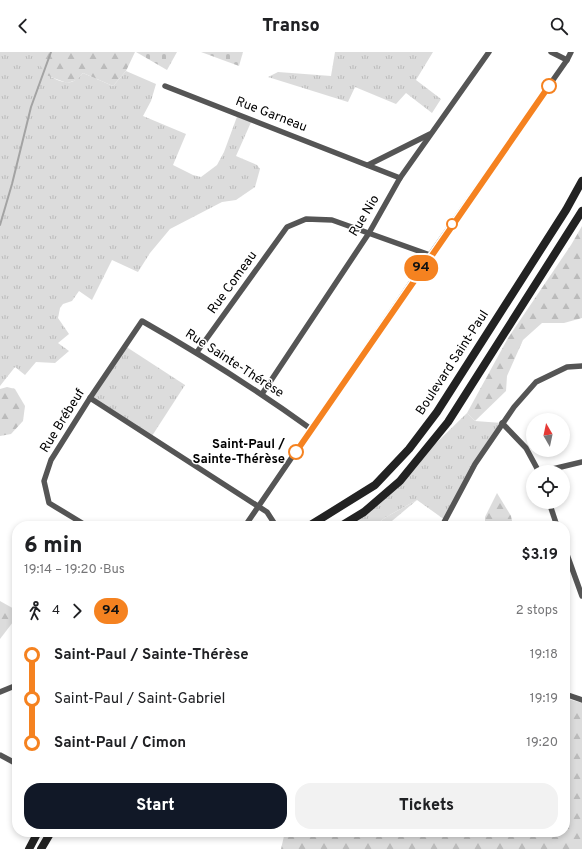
<!DOCTYPE html>
<meta charset="utf-8">
<style>
body{margin:0;font-family:Overpass,sans-serif;background:#f2f2f2;color:#202124;height:100vh;display:flex;flex-direction:column;font-size:15px;white-space:nowrap}
*{box-sizing:border-box;margin:0}
p{font-size:13px;color:#757577}
.icon{flex:none;width:22px;height:22px;fill:none;stroke:currentColor;stroke-width:2;stroke-linecap:round;stroke-linejoin:round}
.map{position:relative;flex:1;overflow:hidden}
.drawer{position:absolute;left:12px;top:469px;width:558px;height:316px;display:flex;flex-direction:column;background:#fff;border-radius:16px;box-shadow:0 2px 6px #0003}
.drawer>*{flex:none}
.badge{padding:0 8px;border-radius:13px;font-size:14px;line-height:26px}
.needle{width:26px;rotate:351deg}
.buttons{position:absolute;left:526px;top:361px;display:grid;gap:8px}
.buttons a{display:grid;place-items:center;width:44px;height:44px;border-radius:50%;background:#fff;box-shadow:0 2px 6px #0003;font-size:20px}
.map>.badge{position:absolute;translate:-50% -50%;box-shadow:0 0 0 2px #fff}
.legs{display:flex;align-items:center;gap:6px;height:44px;padding:0 12px;font-size:13px}
.legs p{margin-inline-start:auto}
.overview{display:flex;align-items:center;justify-content:space-between;height:68px;padding:0 12px}
h1{font-size:22px;font-weight:800;line-height:30px}
.cta{display:flex;gap:8px;margin-top:auto;padding:8px 12px}
.cta a{flex:1;height:46px;border-radius:16px;background:#111827;color:#fff;font-size:16px;font-weight:800;line-height:46px;text-align:center}
.cta a+a{background:#f2f2f2;color:#202124}
ul{padding:0 12px;list-style:none}
li{display:flex;align-items:center;gap:14px;height:44px;font-size:15px}
li i{display:grid;place-items:center;width:6px;height:100%;margin:0 5px;background:currentColor}
li i::after{content:'';width:10px;height:10px;margin:-5px;border:3px solid;border-radius:50%;background:#fff}
li p{margin-inline-start:auto}
li:first-child i{background:linear-gradient(#0000 50%,currentColor 0)}
li:last-child i{background:linear-gradient(currentColor 50%,#0000 0)}
header{display:flex;justify-content:space-between;align-items:center;height:52px;padding:0 12px;background:#fff;font-size:18px;font-weight:800}
.map>svg:first-child{display:block}
.grass{fill:url(#grass-tufts)}
.forest{fill:url(#forest-firs)}
.cemetery{fill:url(#cemetery-stones)}
.lines{fill:none;stroke-linecap:round;stroke-linejoin:round}
.stream{stroke:#a3a3a3;stroke-width:2}
.street{stroke:#555;stroke-width:5.5}
.secondary{stroke:#222;stroke-width:8}
.line-1-casing{stroke:#fff;stroke-width:9}
.line-1{stroke:#f58220;stroke-width:6}
.stop-1-dot{fill:#fff;stroke:#f58220;stroke-width:2}
.labels{text-anchor:middle;dominant-baseline:central;stroke-width:3;stroke-linejoin:round;paint-order:stroke}
.street-label{font-size:13px;fill:#000;stroke:#fff}
.stop-label{font-size:13px;font-weight:bold;fill:#000;stroke:#fff;text-anchor:end}
</style>
<header><svg class="icon" aria-label="back" viewBox="0 0 24 24"><path d="M15 5l-7 7 7 7"/></svg>Transo<svg class="icon" aria-label="search" viewBox="0 0 24 24"><circle cx="10" cy="10" r="6"/><path d="M15 15l6 6"/></svg></header>
<div class="map">
<svg width="582" height="797" viewBox="0 0 582 797">
<defs>
<pattern id="grass-tufts" width="24" height="20" patternUnits="userSpaceOnUse"><rect width="24" height="20" fill="#dcdcdc"/><path d="M3 7l-1-3M5 7V3M7 7l1-3M15 17l-1-3M17 17v-4M19 17l1-3" fill="none" stroke="#bbb"/></pattern>
<pattern id="forest-firs" width="22" height="20" patternUnits="userSpaceOnUse"><rect width="22" height="20" fill="#dcdcdc"/><path d="M5 1l3.5 6h-7zM16 11l3.5 6h-7z" fill="#bbb"/></pattern>
<pattern id="cemetery-stones" width="16" height="16" patternUnits="userSpaceOnUse"><rect width="16" height="16" fill="#dcdcdc"/><path d="M2 7V4a2 2 0 0 1 4 0v3zM10 15v-3a2 2 0 0 1 4 0v3z" fill="#bbb"/></pattern>
</defs>
<rect width="100%" height="100%" fill="#fff"/>
<g class="grass">
<path d="M 0,0 L 45,0 L 48,24 C 63,30 71,36 83,21 L 113,34 L 126,19 L 156,32 L 151,49 L 143,64 L 186,82 L 173,113 L 193,123 L 201,125 L 217,113 L 224,100 L 238,62 L 252,68 L 236,104 L 257,113 L 260,117 L 255,135 L 236,148 L 222,150 L 170,177 L 150,201 L 138,220 L 112,208 L 92,248 L 79,239 L 72,249 L 63,252 L 60,256 L 58,266 L 69,282 L 58,291 L 69,299 L 55,311 L 36,310 L 25,323 L 15,315 L 0,334 Z"/>
<path d="M 335,0 L 433,0 L 416,28 L 441,47 L 432,61 L 406,41 L 396,52 L 355,35 L 348,50 L 268,25 L 278,20 L 331,24 Z"/>
<path d="M 125,294 L 185,333 L 150,387 L 90,348 Z"/>
<path d="M 467,361 L 475,369 L 502,371 L 445,468 L 417,448 L 386,465 L 374,474 L 345,474 L 428,399 Z"/>
</g>
<g class="forest">
<path d="M 45,0 L 135,0 L 126,19 L 113,34 L 83,21 L 77,28 L 67,31 L 48,24 L 39,12 Z"/>
<path d="M 582,174 L 582,266 L 564,271 L 542,271 L 523,288 L 507,324 L 506,339 L 475,369 L 467,361 L 508,286 L 571,193 Z"/>
<path d="M 7,335 L 15,337 L 25,354 L 23,369 L 11,382 L 0,384 L 0,337 Z"/>
<path d="M 497,441 L 511,464 L 513,474 L 485,474 L 485,465 Z"/>
<path d="M 417,448 L 386,474 L 374,474 L 386,465 Z"/>
<path d="M 0,549 L 16,558 L 13,570 L 0,587 Z"/>
<path d="M 565,646 L 582,651 L 582,797 L 281,797 L 284,784 L 282,780 L 565,780 Z"/>
</g>
<g class="cemetery">
<path d="M 136,0 L 177,0 L 167,18 Z"/>
<path d="M 201,0 L 243,0 L 239,14 Z"/>
</g>
<g class="lines">
<path class="stream" d="M 0,173 L 12,132 L 31,55 L 51,0"/>
<g class="street">
<path d="M 551,0 L 567,8"/>
<path d="M 165,34 L 400,126"/>
<path d="M 368,113 L 430,82"/>
<path d="M 197,300 L 287,175 L 306,167 L 332,168 L 430,203"/>
<path d="M 262,342 L 369,181 L 400,126 L 489,0"/>
<path d="M 90,346 L 267,460 L 276,474"/>
<path d="M 502,371 L 526,396 L 539,420"/>
<path d="M 540,420 L 582,410"/>
<path d="M 549,450 L 557,474"/>
<path d="M 87,474 L 49,451 L 44,429 L 51,408 L 90,346 L 142,269 C 200,302 257,338 311,377"/>
<path d="M 245,474 L 430,203 L 567,8 L 571,0"/>
<path d="M 442,474 L 475,412 L 514,355 L 536,330 L 567,315 L 582,314"/>
<path d="M 565,497 L 582,544"/>
<path d="M 0,640 L 17,633"/>
<path d="M 565,642 L 582,648"/>
<path d="M 0,703 L 17,712"/>
</g>
<g class="secondary">
<path d="M 309,474 L 375,433 L 409,397 L 437,360 L 566,158 L 582,129"/>
<path d="M 341,474 L 364,460 L 400,429 L 448,370 L 582,159"/>
<path d="M 29,797 L 38,780"/>
<path d="M 41,797 L 51,780"/>
</g>
</g>
<g class="lines">
<defs>
<path id="line-1" d="M 296,400 L 549,34"/>
</defs>
<use href="#line-1" class="line-1-casing"/>
<use href="#line-1" class="line-1"/>
</g>
<g class="stop-1-dot">
<circle cx="549" cy="34" r="7"/>
<circle cx="452" cy="172" r="5"/>
<circle cx="296" cy="400" r="7"/>
</g>
<g class="labels">
<g class="street-label">
<text transform="translate(271 63) rotate(21)">Rue Garneau</text>
<text transform="translate(365 164) rotate(-59)">Rue Nio</text>
<text transform="translate(233 231) rotate(-54)">Rue Comeau</text>
<text transform="translate(453 311) rotate(-57)">Boulevard Saint-Paul</text>
<text transform="translate(234 312) rotate(33)">Rue Sainte-Thérèse</text>
<text transform="translate(63 369) rotate(-58)">Rue Brébeuf</text>
</g>
<g class="stop-label">
<text x="285" y="393">Saint-Paul /<tspan x="285" dy="15">Sainte-Thérèse</tspan></text>
</g>
</g>
</svg>
<div class="buttons">
<a><svg class="needle" viewBox="-14 -14 28 28"><path d="M0-13l5 13h-10z" fill="#e53935"/><path d="M0 13l5-13h-10z" fill="#757577"/></svg></a>
<a><svg class="icon" aria-label="locate" viewBox="0 0 24 24"><circle cx="12" cy="12" r="6"/><path d="M12 2v4M12 18v4M2 12h4M18 12h4"/></svg></a>
</div>
<b class="badge" style="left:421px;top:216px;background:#f58220;color:#111">94</b>
<section class="drawer">
<div class="overview"><div><h1>6 min</h1><p>19:14 – 19:20 · Bus</p></div><b>$3.19</b></div>
<div class="legs"><svg class="icon" aria-label="walk" viewBox="0 0 24 24"><circle cx="13" cy="4" r="2"/><path d="M13 8l-2 6 4 7M11 14l-3 7M7 12l3-4h3l4 4"/></svg>4<svg class="icon" aria-label="forward" viewBox="0 0 24 24"><path d="M9 5l7 7-7 7"/></svg><b class="badge" style="background:#f58220;color:#111">94</b><p>2 stops</p></div>
<ul>
<li><i style="color:#f58220"></i><b>Saint-Paul / Sainte-Thérèse</b><p>19:18</p></li>
<li><i style="color:#f58220"></i><span>Saint-Paul / Saint-Gabriel</span><p>19:19</p></li>
<li><i style="color:#f58220"></i><b>Saint-Paul / Cimon</b><p>19:20</p></li>
</ul>
<div class="cta"><a>Start</a><a>Tickets</a></div>
</section>
</div>
